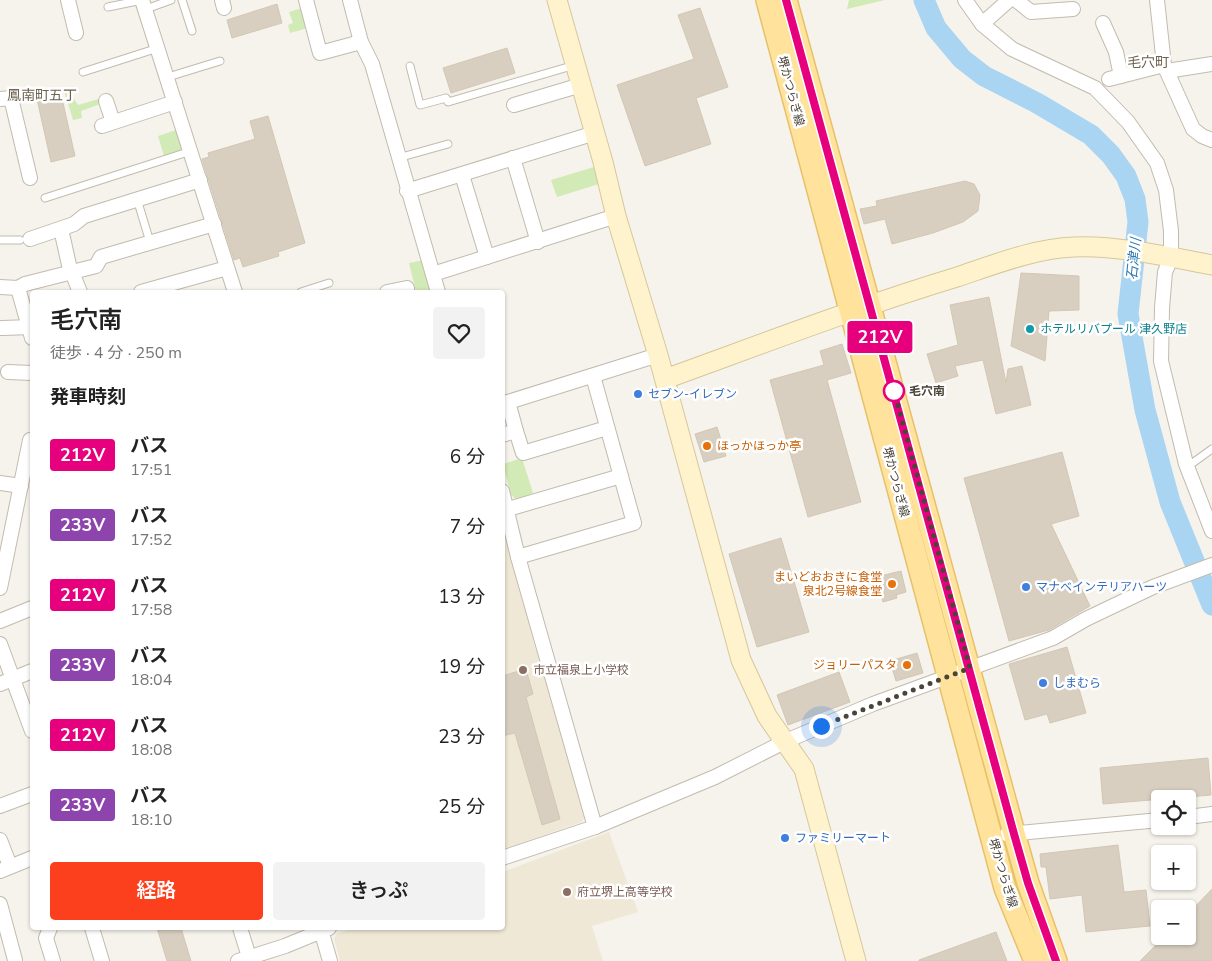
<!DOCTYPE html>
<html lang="ja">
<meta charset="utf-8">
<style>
body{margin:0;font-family:"Nunito Sans","Noto Sans JP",sans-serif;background:#f2f2f2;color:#222;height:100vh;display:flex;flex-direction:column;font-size:19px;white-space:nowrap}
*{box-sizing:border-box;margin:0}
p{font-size:16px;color:#767676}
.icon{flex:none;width:28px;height:28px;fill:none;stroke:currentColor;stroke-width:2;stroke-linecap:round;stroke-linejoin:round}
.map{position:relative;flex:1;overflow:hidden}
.sheet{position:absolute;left:30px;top:290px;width:475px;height:640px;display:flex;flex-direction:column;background:#fff;border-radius:5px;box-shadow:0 1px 4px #0004}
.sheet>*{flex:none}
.badge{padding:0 10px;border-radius:4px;font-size:18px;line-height:32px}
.controls{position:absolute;left:1151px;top:790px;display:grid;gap:10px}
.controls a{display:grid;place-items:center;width:45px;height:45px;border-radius:5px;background:#fff;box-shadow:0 1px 4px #0004;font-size:25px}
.you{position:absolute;width:25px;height:25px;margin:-12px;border:4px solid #fff;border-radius:50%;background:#1a73e8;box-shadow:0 0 0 8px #1a73e833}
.map>.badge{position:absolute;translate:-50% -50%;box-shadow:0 0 0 2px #fff}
h2{padding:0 20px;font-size:19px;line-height:45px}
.round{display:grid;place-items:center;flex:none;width:52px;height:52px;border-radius:5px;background:#f2f2f2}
.head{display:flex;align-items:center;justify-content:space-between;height:85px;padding:0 20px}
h1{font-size:24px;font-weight:600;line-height:38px}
.action{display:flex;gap:10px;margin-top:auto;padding:10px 20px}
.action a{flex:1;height:58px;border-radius:5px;background:#fc3f1d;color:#fff;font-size:20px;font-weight:600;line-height:58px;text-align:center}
.action a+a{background:#f2f2f2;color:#222}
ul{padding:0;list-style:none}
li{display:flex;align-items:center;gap:15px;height:70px;padding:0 20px}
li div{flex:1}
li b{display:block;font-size:19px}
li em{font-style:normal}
li .badge{min-width:55px;font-weight:700;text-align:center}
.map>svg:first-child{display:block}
.education{fill:#efe8d6}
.green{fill:#d2eab5}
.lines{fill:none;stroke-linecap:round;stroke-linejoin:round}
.river{stroke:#a9d4f2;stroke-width:21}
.building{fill:#d8cfc1;stroke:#d3c7b4}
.lane-casing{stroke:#c2bbae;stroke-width:9}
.street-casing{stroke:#c2bbae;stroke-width:16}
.secondary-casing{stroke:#d6c79b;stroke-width:21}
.primary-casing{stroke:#e6c16a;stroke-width:24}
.lane{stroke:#fff;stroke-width:7}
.street{stroke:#fff;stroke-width:14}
.secondary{stroke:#fff3cd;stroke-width:19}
.primary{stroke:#ffe39c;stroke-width:21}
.line-casing{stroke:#fff;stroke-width:11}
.line{stroke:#e6007e;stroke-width:8}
.walk{stroke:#4b4439;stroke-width:5;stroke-dasharray:0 9}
.culture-dot{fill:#0f9aa8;stroke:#fff;stroke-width:2}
.stop-dot{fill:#fff;stroke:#e6007e;stroke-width:2.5}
.shop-dot{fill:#3f7fe0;stroke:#fff;stroke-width:2}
.food-dot{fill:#e8710a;stroke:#fff;stroke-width:2}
.education-dot{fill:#8d6e63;stroke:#fff;stroke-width:2}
.labels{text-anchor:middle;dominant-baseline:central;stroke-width:5;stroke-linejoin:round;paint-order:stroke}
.street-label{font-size:12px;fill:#4b4439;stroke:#fff}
.culture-label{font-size:12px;fill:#0d838f;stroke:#fff;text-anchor:start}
.stop-label{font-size:12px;font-weight:bold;fill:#4b4439;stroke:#fff;text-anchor:start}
.shop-label{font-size:12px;fill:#366cbe;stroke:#fff;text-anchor:start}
.food-label{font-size:12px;fill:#c56008;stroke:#fff;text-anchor:end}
.education-label{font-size:12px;fill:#785e54;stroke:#fff;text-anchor:start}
.neighbourhood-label{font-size:14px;fill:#6e6250;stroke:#fff}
.water-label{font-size:14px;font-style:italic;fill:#2e7ab2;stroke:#fff}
</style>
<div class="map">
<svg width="1212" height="961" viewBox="0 0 1212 961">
<rect width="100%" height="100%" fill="#f6f3ec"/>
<g class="education">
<path d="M 502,513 L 534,644 L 552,697 L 585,815 L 582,822 L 503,849 Z"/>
<path d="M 609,832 L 638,912 L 592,926 L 603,961 L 340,961 L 334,939 L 336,934 L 353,928 L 502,928 L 503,872 Z"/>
</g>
<g class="green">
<path d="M 849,0 L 885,0 L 847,9 Z"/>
<path d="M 302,8 L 308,28 L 290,33 L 288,25 L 293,23 L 289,12 Z"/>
<path d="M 64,90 L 69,91 L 78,105 L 102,98 L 103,103 L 81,111 L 82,118 L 73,120 Z"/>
<path d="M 179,129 L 184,146 L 181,151 L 164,156 L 158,136 Z"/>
<path d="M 594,167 L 599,184 L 557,197 L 551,180 Z"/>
<path d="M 424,260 L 431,290 L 416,292 L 409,263 Z"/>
<path d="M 522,458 L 533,493 L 516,499 L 511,495 L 503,464 Z"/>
</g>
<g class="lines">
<path class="river" d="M 924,0 L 936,28 L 962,59 L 984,76 L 1037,103 L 1091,135 L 1111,155 L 1126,176 L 1135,199 L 1138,222 L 1128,314 L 1145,410 L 1170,502 L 1212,605"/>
</g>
<g class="building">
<path d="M 277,4 L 282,23 L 232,38 L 227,20 Z"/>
<path d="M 700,8 L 728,87 L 696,98 L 711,144 L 645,166 L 617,85 L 694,59 L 678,15 Z"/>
<path d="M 507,48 L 515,73 L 451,93 L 443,68 Z"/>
<path d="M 61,94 L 75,156 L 51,162 L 37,99 Z"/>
<path d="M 268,116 L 305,243 L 278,252 L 279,256 L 243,267 L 240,258 L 234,260 L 202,159 L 209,157 L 208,153 L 255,139 L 250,121 Z"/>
<path d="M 965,181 L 974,184 L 980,195 L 978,211 L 963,222 L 933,233 L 892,244 L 885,219 L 864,224 L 860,209 L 877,206 L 876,201 Z"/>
<path d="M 1021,273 L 1079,276 L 1079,310 L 1049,311 L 1045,361 L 1011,346 Z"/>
<path d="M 989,297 L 1006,383 L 1008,369 L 1022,366 L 1031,405 L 996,414 L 983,360 L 955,366 L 958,376 L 936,383 L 927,354 L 958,345 L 950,305 Z"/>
<path d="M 842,344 L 851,373 L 827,380 L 861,502 L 808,517 L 770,380 L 824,365 L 820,351 Z"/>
<path d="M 717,427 L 726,456 L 704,462 L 695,434 Z"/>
<path d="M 1062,452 L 1079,516 L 1051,524 L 1090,606 L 1049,630 L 1009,641 L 964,478 Z"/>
<path d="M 781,538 L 809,632 L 757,647 L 729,554 Z"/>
<path d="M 901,571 L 906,592 L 896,595 L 897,598 L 883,602 L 876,577 Z"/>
<path d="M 1067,647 L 1086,713 L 1050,723 L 1047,714 L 1025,720 L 1009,664 Z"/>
<path d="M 917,653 L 923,673 L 896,681 L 890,661 Z"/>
<path d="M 526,669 L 533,694 L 526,697 L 560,819 L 542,825 L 515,733 L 502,736 L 502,676 Z"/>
<path d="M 839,672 L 850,702 L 788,725 L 777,695 Z"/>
<path d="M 1208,758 L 1211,795 L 1103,804 L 1100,768 Z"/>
<path d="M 1118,845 L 1124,892 L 1146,890 L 1150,926 L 1086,932 L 1082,895 L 1050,899 L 1046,867 L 1041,867 L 1040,854 Z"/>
<path d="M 1212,889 L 1212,961 L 1140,961 L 1165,936 L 1188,936 L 1188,914 Z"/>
<path d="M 157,928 L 181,928 L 191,961 L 167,961 Z"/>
<path d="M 996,932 L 1007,961 L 919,961 L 919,960 Z"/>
</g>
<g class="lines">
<defs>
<g id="lane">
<path d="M 182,0 L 192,31"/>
<path d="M 108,7 L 142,0"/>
<path d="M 146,9 L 171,0"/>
<path d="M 410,66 L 420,105 L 446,98 L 448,102 L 575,65"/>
<path d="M 83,72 L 158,48"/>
<path d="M 168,77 L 220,61"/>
<path d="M 398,158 L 448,144"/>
<path d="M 45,198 L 191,151"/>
<path d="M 137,199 L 150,242"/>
<path d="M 0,240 L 20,240"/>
<path d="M 301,292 L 329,283"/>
<path d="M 1187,467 L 1212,449"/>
</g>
<g id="street">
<path d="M 68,0 L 76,33"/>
<path d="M 142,0 L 235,292"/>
<path d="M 222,0 L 224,8"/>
<path d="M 306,0 L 320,53 L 361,42"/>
<path d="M 350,0 L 361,42 L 372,64 L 438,292"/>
<path d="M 965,0 L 982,24 L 1012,49 L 1095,88 L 1128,122 L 1157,163 L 1166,190 L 1171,231 L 1171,258 L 1165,272 L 1162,308 L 1161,361 L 1186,464 L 1212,531"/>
<path d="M 1016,0 L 1031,12 L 1073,9"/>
<path d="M 1157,0 L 1164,65 L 1193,129 L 1202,136 L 1212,140"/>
<path d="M 1103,23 L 1116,52 L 1121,76"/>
<path d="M 982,24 L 1009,0"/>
<path d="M 1167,71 L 1212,64"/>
<path d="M 1109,79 L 1164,65"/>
<path d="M 0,99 L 11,98 L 30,178"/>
<path d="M 106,101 L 113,122"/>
<path d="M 514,105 L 581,85"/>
<path d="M 102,126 L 175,102"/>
<path d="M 513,158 L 538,242"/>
<path d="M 462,175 L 487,257"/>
<path d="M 407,191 L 595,133"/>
<path d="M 61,229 L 69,265 L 80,292"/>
<path d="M 30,239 L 74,224 L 84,216 L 200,180"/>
<path d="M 433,274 L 616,216"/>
<path d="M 0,287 L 18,288 L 25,284 L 96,266 L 101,257 L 214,224"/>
<path d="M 18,288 L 32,338"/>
<path d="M 141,292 L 227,268"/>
<path d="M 387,292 L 407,288 L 407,292"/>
<path d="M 2,328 L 32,327"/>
<path d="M 8,372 L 32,373"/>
<path d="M 516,431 L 523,453 L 607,428"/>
<path d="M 502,435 L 516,431 L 508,402 L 658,355"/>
<path d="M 0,483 L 21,486"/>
<path d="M 502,491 L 518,557 L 595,827"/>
<path d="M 508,509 L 621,476"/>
<path d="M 518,557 L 634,523 L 593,376"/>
<path d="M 0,588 L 30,440"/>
<path d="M 0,621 L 32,608"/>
<path d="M 0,644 L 32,731"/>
<path d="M 0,684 L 32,671"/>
<path d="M 0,806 L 32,794"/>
<path d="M 1188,817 L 1212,814"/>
<path d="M 1007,834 L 1160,820"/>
<path d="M 0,840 L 10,866"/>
<path d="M 502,858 L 595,827 L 715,777 L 786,741 L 873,704 L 1053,638 L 1086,619 L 1153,587 L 1212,565"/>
<path d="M 0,871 L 32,858"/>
<path d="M 0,904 L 15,960"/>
<path d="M 50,928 L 46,938 L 53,961"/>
<path d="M 92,928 L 102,961"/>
<path d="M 240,928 L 249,957"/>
<path d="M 321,930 L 330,961"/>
<path d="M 238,961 L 285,946 L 329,928"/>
</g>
<g id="secondary">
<path d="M 557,0 L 603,162 L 616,216 L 658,355 L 741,660 L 767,716 L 804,769 L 856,961"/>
<path d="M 665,379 C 762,344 858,307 957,277 C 993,265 1036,248 1074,247 C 1116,245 1170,257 1212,265"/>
</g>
<g id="primary">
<path d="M 767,0 L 1005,888 L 1035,961"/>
<path d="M 786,0 L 1014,833 L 1028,883 L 1056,961"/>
</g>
</defs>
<use href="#lane" class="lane-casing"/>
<use href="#street" class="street-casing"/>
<use href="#secondary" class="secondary-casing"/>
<use href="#primary" class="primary-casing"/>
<use href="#lane" class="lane"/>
<use href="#street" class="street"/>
<use href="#secondary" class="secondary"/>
<use href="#primary" class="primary"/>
</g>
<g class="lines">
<defs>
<path id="line" d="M 786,0 L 1014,834 L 1028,883 L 1056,961"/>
</defs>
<use href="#line" class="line-casing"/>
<use href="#line" class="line"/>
<path class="walk" d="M 821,726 L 970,668 L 894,391"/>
</g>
<circle class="culture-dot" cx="1030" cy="329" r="5"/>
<circle class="stop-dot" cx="894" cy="391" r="10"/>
<g class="shop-dot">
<circle cx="638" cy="394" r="5"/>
<circle cx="1026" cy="587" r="5"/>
<circle cx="1043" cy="683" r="5"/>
<circle cx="785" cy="838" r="5"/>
</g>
<g class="food-dot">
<circle cx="707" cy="446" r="5"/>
<circle cx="892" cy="584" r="5"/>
<circle cx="907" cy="665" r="5"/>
</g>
<g class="education-dot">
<circle cx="523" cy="670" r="5"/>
<circle cx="567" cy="892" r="5"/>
</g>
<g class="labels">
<g class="street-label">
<text transform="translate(791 91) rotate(75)">堺かつらぎ線</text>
<text transform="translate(896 482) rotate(75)">堺かつらぎ線</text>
<text transform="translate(1003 873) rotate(73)">堺かつらぎ線</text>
</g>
<g class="culture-label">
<text x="1040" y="329">ホテルリバプール 津久野店</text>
</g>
<g class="stop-label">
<text x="909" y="391">毛穴南</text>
</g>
<g class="shop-label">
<text x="648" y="394">セブン-イレブン</text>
<text x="1036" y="587">マナベインテリアハーツ</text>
<text x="1053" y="683">しまむら</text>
<text x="795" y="838">ファミリーマート</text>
</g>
<g class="food-label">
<text x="717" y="446" text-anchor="start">ほっかほっか亭</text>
<text x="882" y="577">まいどおおきに食堂<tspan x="882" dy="14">泉北2号線食堂</tspan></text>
<text x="897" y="665">ジョリーパスタ</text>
</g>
<g class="education-label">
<text x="533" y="670">市立福泉上小学校</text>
<text x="577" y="892">府立堺上高等学校</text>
</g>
<g class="neighbourhood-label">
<text x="1148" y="62">毛穴町</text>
<text x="42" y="95">鳳南町五丁</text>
</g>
<g class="water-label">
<text transform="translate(1134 259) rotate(-84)">石津川</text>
</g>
</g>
</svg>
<div class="controls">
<a><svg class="icon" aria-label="locate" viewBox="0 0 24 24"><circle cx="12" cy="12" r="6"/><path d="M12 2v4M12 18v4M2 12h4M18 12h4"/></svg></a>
<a>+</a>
<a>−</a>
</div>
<div class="you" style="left:821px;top:726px"></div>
<b class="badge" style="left:880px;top:337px;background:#e6007e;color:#fff">212V</b>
<section class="sheet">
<div class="head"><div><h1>毛穴南</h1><p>徒歩 · 4 分 · 250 m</p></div><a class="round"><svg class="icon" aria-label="heart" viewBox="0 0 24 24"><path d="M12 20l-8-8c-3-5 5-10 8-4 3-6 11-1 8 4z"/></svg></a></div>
<h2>発車時刻</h2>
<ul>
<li><span class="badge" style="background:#e6007e;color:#fff">212V</span><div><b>バス</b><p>17:51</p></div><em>6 分</em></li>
<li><span class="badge" style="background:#8e44ad;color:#fff">233V</span><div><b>バス</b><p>17:52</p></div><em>7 分</em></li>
<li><span class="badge" style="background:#e6007e;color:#fff">212V</span><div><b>バス</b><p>17:58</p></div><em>13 分</em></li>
<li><span class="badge" style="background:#8e44ad;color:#fff">233V</span><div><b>バス</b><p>18:04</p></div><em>19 分</em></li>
<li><span class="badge" style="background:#e6007e;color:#fff">212V</span><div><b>バス</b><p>18:08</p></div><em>23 分</em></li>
<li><span class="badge" style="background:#8e44ad;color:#fff">233V</span><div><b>バス</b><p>18:10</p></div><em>25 分</em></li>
</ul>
<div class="action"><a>経路</a><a>きっぷ</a></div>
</section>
</div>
